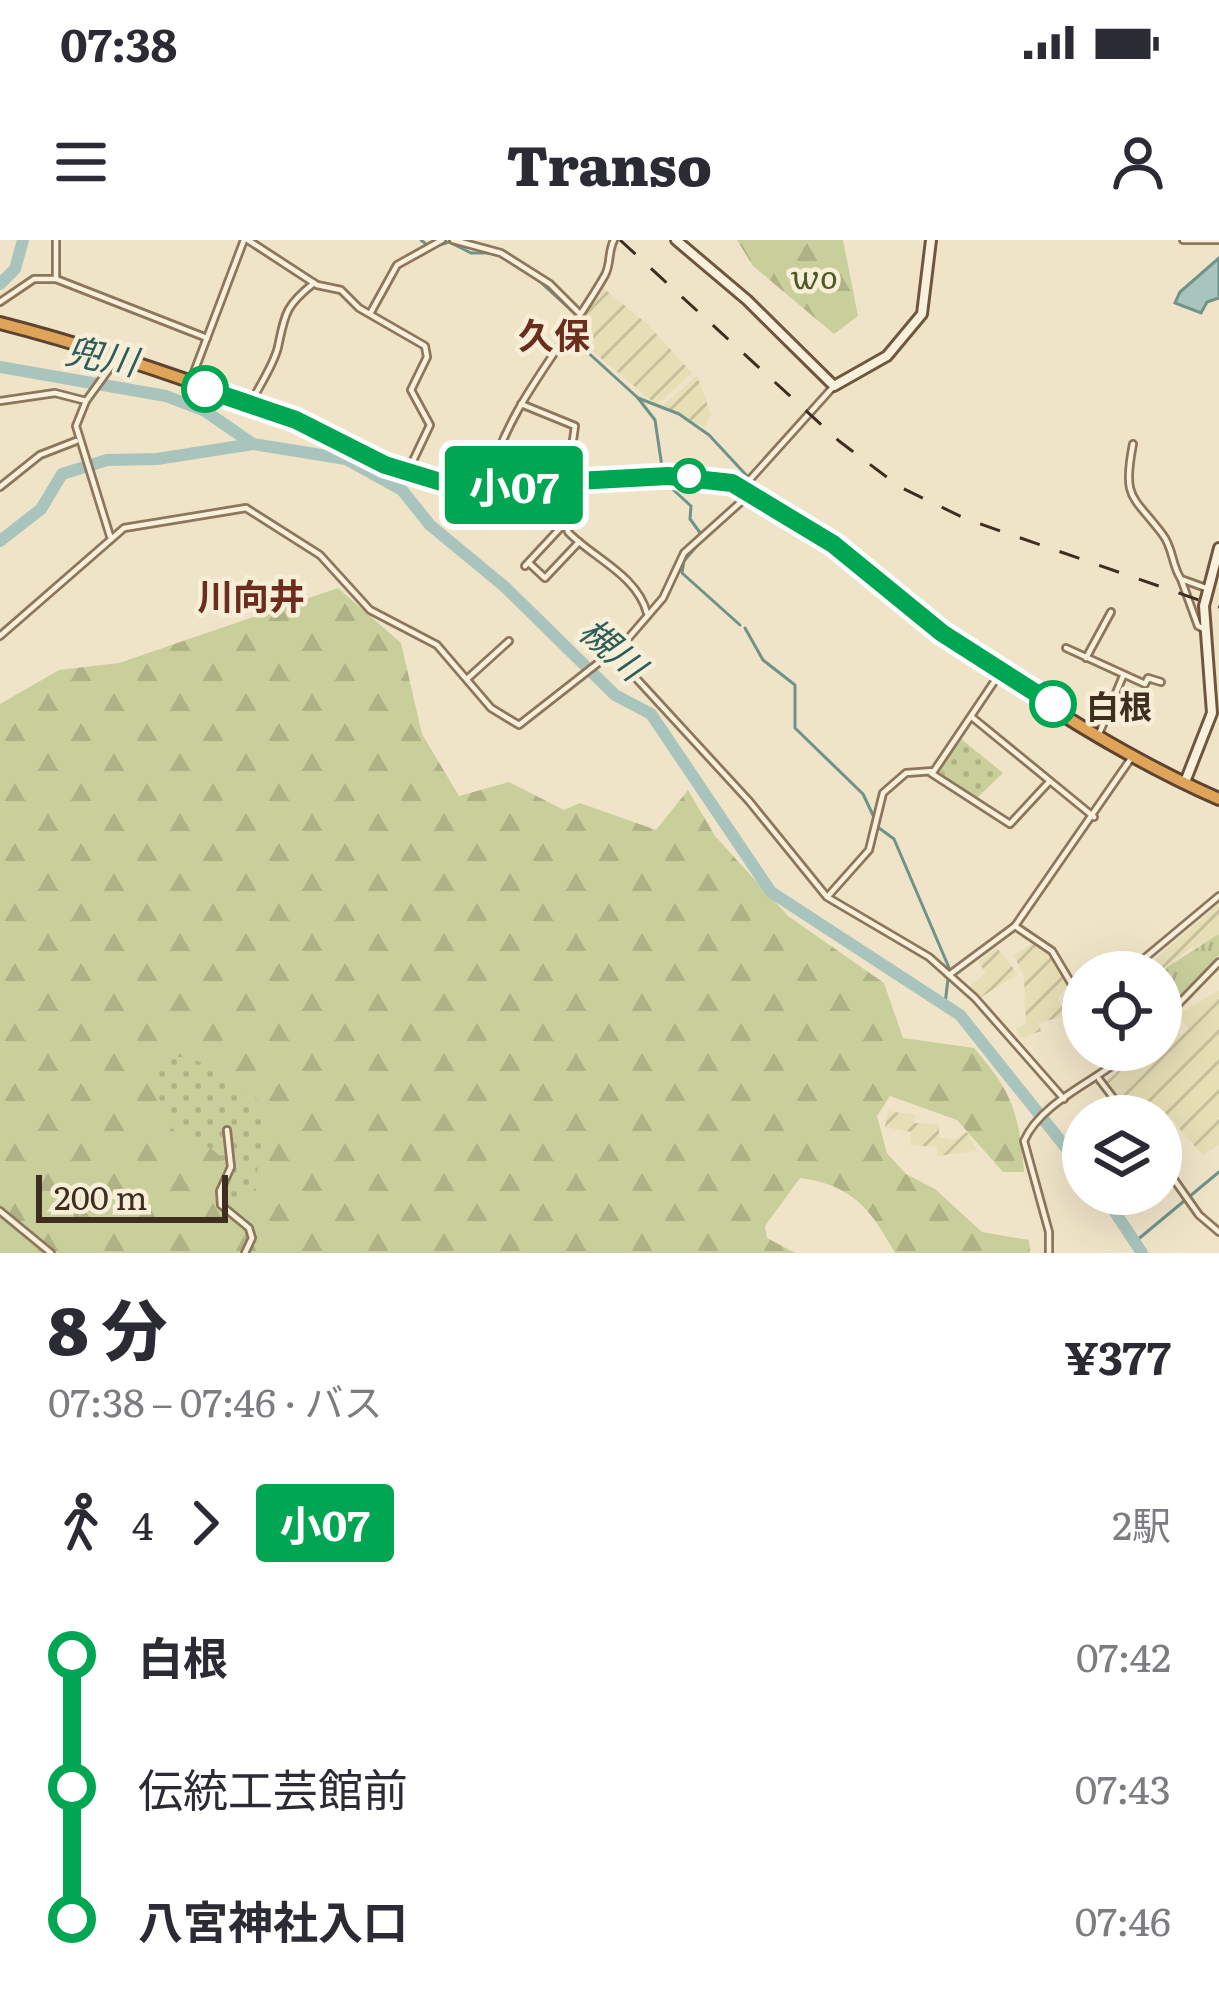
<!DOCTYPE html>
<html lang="ja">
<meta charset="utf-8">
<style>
body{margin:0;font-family:Literata,"Noto Sans JP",serif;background:#f7f7f7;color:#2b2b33;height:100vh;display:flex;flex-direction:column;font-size:45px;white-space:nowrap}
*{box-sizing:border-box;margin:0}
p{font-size:39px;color:#7c7c81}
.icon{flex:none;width:66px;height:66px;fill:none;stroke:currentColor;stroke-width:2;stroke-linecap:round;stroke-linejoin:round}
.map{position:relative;height:1013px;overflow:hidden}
.panel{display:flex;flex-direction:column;background:#fff;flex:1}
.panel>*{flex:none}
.badge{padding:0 24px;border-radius:9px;font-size:42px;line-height:78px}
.controls{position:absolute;left:1062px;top:711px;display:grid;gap:24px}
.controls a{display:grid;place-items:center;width:120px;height:120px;border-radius:50%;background:#fff;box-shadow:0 12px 48px #0002;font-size:60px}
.scale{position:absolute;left:36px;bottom:30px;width:192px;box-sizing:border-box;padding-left:12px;border:6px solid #3d2e20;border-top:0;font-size:33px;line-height:42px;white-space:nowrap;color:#3d2e20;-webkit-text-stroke:9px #f7eed8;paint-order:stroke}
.map>.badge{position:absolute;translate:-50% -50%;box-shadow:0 0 0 6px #fff}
.legs{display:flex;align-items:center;gap:18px;height:132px;padding:0 48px;font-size:39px}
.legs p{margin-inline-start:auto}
.summary{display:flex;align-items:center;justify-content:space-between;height:204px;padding:0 48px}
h1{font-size:66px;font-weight:800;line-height:90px}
ul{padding:0 48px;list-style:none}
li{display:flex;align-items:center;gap:42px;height:132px;font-size:45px}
li i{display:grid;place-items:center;width:18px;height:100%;margin:0 15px;background:currentColor}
li i::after{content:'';width:30px;height:30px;margin:-15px;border:9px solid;border-radius:50%;background:#fff}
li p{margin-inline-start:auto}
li:first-child i{background:linear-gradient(#0000 50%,currentColor 0)}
li:last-child i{background:linear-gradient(currentColor 50%,#0000 0)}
.status{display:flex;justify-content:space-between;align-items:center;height:84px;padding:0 60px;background:#fff;direction:ltr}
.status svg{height:33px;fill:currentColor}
header{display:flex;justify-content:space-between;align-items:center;height:156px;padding:0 48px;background:#fff;font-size:54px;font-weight:800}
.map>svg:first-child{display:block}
.farmland{fill:url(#farmland-furrows)}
.grass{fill:url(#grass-tufts)}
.forest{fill:url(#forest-firs)}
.park{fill:url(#park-dots)}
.water{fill:#a9c4bc;stroke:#6f938a;stroke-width:3}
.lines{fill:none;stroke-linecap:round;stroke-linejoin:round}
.stream{stroke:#6f938a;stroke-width:3}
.river{stroke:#a9c4bc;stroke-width:12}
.street-casing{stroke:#8d765c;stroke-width:10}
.secondary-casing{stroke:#6f573f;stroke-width:14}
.highway-casing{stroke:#5b4430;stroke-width:16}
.street{stroke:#faf1dc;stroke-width:4.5}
.secondary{stroke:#faf1dc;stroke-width:8}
.highway{stroke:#e0a458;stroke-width:10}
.rail{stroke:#3d2e20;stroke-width:3;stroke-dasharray:21 21;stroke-linecap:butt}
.line-1-casing{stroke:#fff;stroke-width:27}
.line-1{stroke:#00a651;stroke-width:18}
.stop-1-dot{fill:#fff;stroke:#00a651;stroke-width:6}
.labels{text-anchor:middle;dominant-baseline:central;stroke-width:9;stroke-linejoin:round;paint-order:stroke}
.park-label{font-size:33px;font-style:italic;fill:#4d5a26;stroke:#f7eed8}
.stop-label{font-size:33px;font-weight:bold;fill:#3d2e20;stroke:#f7eed8;text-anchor:start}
.neighbourhood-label{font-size:36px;font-weight:bold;fill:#6b2e1e;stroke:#f7eed8}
.water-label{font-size:36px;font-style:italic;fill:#2f5d5a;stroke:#f7eed8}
</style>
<div class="status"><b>07:38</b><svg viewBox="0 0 49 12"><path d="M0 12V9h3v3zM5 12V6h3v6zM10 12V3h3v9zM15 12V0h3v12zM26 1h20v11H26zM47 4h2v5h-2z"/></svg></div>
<header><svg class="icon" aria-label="menu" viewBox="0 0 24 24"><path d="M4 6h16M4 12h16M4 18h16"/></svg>Transo<svg class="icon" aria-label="person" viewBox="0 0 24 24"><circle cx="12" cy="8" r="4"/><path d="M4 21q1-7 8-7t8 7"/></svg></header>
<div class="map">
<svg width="1219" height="1013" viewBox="0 0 1219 1013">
<defs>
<pattern id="farmland-furrows" width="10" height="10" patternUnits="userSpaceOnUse" patternTransform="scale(3)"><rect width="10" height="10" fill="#e6deb5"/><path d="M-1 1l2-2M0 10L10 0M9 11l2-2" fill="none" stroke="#c6bf9b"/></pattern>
<pattern id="grass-tufts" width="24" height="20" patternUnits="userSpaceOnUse" patternTransform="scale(3)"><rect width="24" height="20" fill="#c9cf9b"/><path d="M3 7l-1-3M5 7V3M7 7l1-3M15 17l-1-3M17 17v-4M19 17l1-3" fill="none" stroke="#aeb285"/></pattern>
<pattern id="forest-firs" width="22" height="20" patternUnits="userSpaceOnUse" patternTransform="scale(3)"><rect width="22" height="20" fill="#c9cf9b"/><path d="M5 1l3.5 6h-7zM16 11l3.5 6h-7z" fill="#aeb285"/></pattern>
<pattern id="park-dots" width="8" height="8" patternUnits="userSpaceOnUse" patternTransform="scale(3)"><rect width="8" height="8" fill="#c9cf9b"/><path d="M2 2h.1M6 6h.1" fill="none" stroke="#aeb285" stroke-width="1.8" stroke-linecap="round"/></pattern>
</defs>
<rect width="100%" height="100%" fill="#f0e4c8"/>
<g class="farmland">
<path d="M 601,46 L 647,84 L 692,133 L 657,165 L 573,95 Z"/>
<path d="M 697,136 L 711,174 L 705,187 L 662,166 Z"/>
<path d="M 1219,664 L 1219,694 L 1213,701 L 1189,709 L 1159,732 L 1140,732 Z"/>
<path d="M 1035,702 L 1050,713 L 1068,745 L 1058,758 L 1069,775 L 1038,783 L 1041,791 L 1021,798 L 1016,789 L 1026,783 L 1024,737 L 1014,715 Z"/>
<path d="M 997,708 L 1018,734 L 978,759 L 969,747 L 986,733 L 978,721 Z"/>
<path d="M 1219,750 L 1219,905 L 1203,915 L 1159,866 L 1145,876 L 1131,876 L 1106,842 L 1141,810 L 1161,810 L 1167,787 L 1176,799 L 1189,789 L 1178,775 Z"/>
<path d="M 888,871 L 915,875 L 914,883 L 939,884 L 939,897 L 955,900 L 967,892 L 977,911 L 937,916 L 937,907 L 910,905 L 911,892 L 885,887 Z"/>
</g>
<path class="grass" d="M 1219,694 L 1219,715 L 1173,766 L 1161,753 L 1159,732 Z"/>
<g class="forest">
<path d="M 737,0 L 843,0 L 858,76 L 834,94 L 753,26 Z"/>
<path d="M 338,348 L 401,403 L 422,494 L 459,556 L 509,542 L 564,570 L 580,563 L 656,590 L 688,550 L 715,596 L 788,676 L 884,743 L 903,798 L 974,808 C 1013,853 1019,873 1024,932 L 1003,932 L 957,880 L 890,856 L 877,876 L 887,913 L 906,934 L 935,949 L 982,992 L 1029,1000 L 1030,1013 L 895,1013 C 870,968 852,945 800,938 L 765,986 L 767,998 L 795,1013 L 0,1013 L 0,464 L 59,430 L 119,423 Z"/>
</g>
<g class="park">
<path d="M 960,498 L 1003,533 L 976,559 L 937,530 Z"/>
<path d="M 168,816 C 213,818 217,837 253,852 L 266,880 L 253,956 L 231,959 L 218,946 L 222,918 C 207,902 194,904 178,893 C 157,878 151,841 160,819 Z"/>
</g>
<path class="water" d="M 1219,18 L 1219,58 L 1207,62 L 1201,73 L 1175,63 L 1180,52 Z"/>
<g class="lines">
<g class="stream">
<path d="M 421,0 L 426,4"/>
<path d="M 433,7 L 449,2 L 471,13 L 492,13"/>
<path d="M 536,38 L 573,72"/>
<path d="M 574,87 L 572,98 L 638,158 L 655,180 L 662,227"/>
<path d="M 638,158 L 679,174 L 709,195 L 762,252"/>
<path d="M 668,245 L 691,266 L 690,279 L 701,294"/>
<path d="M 701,301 L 684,321 L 682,333 L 740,385"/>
<path d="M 745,388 L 763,420 L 795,445 L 795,488 L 863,554 L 879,588 L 894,599 L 950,730"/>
<path d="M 945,764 L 948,739"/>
<path d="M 1136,1001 L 1219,932"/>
</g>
<g class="river">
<path d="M 0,44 L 15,29 L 23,0"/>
<path d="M 0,127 L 166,156 L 205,171 L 253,204"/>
<path d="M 0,301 L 41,269 L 62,234 L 107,220 L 157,219 L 253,204 L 346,219 L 402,250 L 430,285 L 505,347 L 615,455 L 651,474 L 771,652 L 960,775 L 1083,929"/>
<path d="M 1103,954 L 1142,1013"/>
</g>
<defs>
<g id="street">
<path d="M 248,0 L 317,45 L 341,50 L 359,68 L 425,106 L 427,117 L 411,150 L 430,185 L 409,229"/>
<path d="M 453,0 L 501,13 L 550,44 L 578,72"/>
<path d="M 1183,0 L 1219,0"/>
<path d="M 56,39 L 56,0"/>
<path d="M 0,62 L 34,39 L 56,39 L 207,98"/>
<path d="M 371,72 L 397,25 L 442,0"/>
<path d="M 191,140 L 244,0"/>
<path d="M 253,159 C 261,143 274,124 278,107 C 285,74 285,66 314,43"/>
<path d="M 0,161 L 55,153 L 86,161"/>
<path d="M 521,164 L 575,186 L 572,207 L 580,235"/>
<path d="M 1133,204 C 1122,260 1133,255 1163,295 C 1173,308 1172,326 1181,339 L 1206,348"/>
<path d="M 562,241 L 568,292 C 593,318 637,335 647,373"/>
<path d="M 745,245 L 834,146"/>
<path d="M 487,246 C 508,163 564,107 605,35 C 611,24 608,11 614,0"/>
<path d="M 0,247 L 40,215 L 76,201"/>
<path d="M 110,296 L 76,186 L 86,161 L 115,121"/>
<path d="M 529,323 L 545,338 L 579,302"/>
<path d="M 525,326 L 564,284"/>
<path d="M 1181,339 L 1198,386 L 1204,389"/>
<path d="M 0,396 L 124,288 L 246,268 L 320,315 L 370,370 L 437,405 L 491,468 L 519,485 L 625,402 L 663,358 L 684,313 L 752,252"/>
<path d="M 1066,408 L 1145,444 L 1148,438 L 1161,442"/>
<path d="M 612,412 L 749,561 L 827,657 L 929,717 L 975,758 L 1064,859"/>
<path d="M 1086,418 L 1111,372"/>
<path d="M 467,439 L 509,401"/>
<path d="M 973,478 L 1094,577"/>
<path d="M 1099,494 L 1123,436"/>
<path d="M 931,533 L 1010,584 L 1048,543"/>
<path d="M 829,655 L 869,610 L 883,553 L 906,533 L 934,531 L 998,436"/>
<path d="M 1015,686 L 1052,711 L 1083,763"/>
<path d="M 1128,732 L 1219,656"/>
<path d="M 949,735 L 1015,686 L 1132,517"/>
<path d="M 1161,782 L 1219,722"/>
<path d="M 1114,810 L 1121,820"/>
<path d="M 1099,839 L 1127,876"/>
<path d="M 227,890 L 231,927 L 220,951 L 221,965 L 249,988 L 252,998 L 245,1013"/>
<path d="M 1161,921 L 1199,975 L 1219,992"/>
<path d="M 0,971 L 51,1013"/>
<path d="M 1049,1013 L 1049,992 L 1024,901 C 1042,860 1100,840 1132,810"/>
</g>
<g id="secondary">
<path d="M 676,0 L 747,60 L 834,146 L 887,116 L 922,74 L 931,0"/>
<path d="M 1185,542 L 1212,473 L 1204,366 L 1219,308"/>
</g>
<path id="highway" d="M 0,83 C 99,108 198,143 293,179 C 345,199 388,231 443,242 C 536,261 654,209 741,247 C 817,280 874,343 939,391 C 1024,453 1123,517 1219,559"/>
</defs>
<use href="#street" class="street-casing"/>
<use href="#secondary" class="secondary-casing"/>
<use href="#highway" class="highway-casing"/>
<use href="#street" class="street"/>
<use href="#secondary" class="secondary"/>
<use href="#highway" class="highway"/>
<path class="rail" d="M 620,0 L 839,201 L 900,247 L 966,279 L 1219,367"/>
</g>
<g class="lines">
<defs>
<path id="line-1" d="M 205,149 L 296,180 L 385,225 L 441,242 L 487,246 L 668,236 L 732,243 L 833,304 L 942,393 L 1053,464"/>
</defs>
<use href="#line-1" class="line-1-casing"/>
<use href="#line-1" class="line-1"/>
</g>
<g class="stop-1-dot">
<circle cx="205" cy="149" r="21"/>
<circle cx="689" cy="236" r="15"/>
<circle cx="1053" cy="464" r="21"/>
</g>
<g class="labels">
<g class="park-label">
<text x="814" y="34">wo</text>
</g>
<g class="stop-label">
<text x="1086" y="464">白根</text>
</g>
<g class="neighbourhood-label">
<text x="554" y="93">久保</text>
<text x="251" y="354">川向井</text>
</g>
<g class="water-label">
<text transform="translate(102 114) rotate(10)">兜川</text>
<text transform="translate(614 407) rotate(41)">槻川</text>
</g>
</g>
</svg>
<div class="controls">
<a><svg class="icon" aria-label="locate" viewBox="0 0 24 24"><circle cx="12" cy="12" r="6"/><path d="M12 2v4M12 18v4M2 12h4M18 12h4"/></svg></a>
<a><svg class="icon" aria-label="layers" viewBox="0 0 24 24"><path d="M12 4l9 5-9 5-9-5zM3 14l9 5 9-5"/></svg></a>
</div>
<div class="scale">200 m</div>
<b class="badge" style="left:514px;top:245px;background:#00a651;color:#fff">小07</b>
</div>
<section class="panel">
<div class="summary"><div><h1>8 分</h1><p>07:38 – 07:46 · バス</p></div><b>¥377</b></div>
<div class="legs"><svg class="icon" aria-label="walk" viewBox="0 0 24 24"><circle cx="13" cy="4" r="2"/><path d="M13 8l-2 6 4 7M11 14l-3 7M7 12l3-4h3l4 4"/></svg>4<svg class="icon" aria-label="forward" viewBox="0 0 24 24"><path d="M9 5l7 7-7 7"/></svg><b class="badge" style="background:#00a651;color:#fff">小07</b><p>2駅</p></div>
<ul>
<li><i style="color:#00a651"></i><b>白根</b><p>07:42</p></li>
<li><i style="color:#00a651"></i><span>伝統工芸館前</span><p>07:43</p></li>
<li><i style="color:#00a651"></i><b>八宮神社入口</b><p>07:46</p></li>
</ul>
</section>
